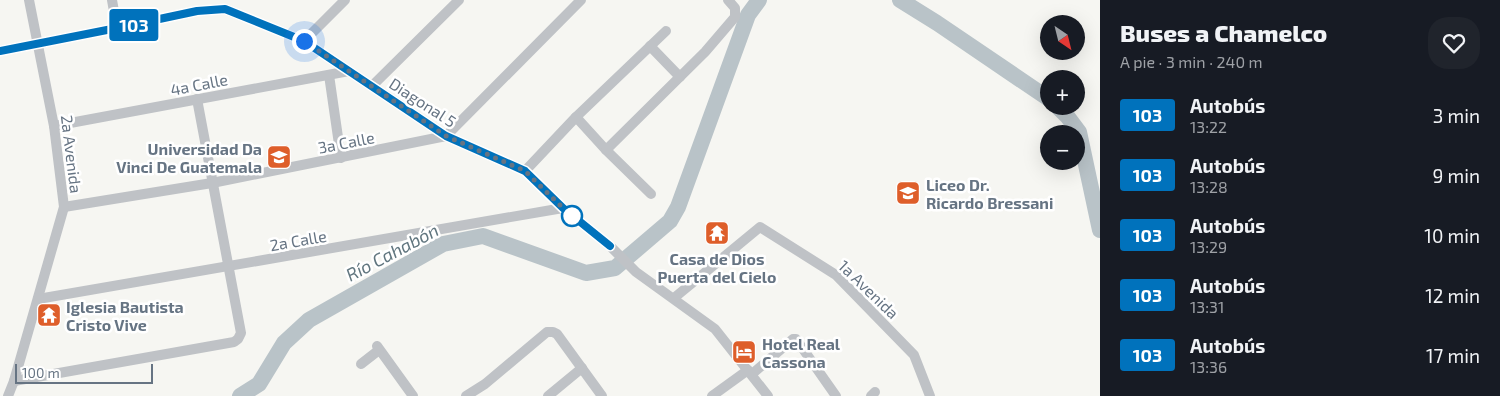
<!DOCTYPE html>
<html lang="es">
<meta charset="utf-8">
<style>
body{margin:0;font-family:"Exo 2",sans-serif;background:#20242c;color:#f1f3f6;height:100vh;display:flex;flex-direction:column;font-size:19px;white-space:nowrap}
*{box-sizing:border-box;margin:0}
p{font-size:16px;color:#9ea1a6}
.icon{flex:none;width:28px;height:28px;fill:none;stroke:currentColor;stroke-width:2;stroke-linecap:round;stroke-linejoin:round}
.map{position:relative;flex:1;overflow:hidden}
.panel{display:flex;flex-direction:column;background:#171b24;width:400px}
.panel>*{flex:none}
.badge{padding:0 10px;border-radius:4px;font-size:18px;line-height:32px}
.needle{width:32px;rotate:145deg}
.fabs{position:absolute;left:1040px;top:15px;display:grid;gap:10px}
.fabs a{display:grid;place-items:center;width:45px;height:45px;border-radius:50%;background:#171b24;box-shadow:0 5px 20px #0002;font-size:25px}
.scale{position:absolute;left:15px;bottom:12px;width:138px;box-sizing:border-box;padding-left:5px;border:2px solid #667483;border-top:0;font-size:14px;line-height:18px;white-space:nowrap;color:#667483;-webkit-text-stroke:4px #fff;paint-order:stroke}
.you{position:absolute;width:25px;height:25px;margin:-12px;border:4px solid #fff;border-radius:50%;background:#1a73e8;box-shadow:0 0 0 8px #1a73e833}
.map>.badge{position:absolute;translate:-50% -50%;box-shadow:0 0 0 2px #fff}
.round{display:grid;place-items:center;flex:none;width:52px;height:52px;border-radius:20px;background:#20242c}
.summary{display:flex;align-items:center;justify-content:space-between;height:85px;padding:0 20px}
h1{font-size:24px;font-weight:800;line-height:38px}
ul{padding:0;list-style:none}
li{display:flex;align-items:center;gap:15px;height:60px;padding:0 20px}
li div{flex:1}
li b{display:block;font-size:19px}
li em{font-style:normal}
li .badge{min-width:55px;font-weight:700;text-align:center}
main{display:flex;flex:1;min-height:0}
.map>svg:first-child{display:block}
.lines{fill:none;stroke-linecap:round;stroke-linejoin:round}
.river{stroke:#b9c3c8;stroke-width:16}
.minor{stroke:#bfc2c6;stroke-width:10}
.line-casing{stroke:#fff;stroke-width:11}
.line{stroke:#0072bc;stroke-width:8}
.walk{stroke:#667483;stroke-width:5;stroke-dasharray:0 9}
.stop-dot{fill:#fff;stroke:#0072bc;stroke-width:2.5}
.labels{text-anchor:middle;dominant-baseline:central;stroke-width:5;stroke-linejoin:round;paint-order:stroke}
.street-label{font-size:16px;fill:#667483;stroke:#fff}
.poi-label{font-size:16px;font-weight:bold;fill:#667483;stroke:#fff;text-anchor:start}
.water-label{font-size:18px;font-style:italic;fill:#61767f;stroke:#fff}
</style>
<main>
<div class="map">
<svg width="1100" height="396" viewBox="0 0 1100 396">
<rect width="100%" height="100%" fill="#f6f6f2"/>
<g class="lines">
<g class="river">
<path d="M 900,0 L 937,23 L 1049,99"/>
<path d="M 1057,106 L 1067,116 L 1079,132 L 1100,230"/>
<path d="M 240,396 L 259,384 L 284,343 L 309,320 L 443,244 L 483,236 L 586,273 L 615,268 L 670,221 L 678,207 L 748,15 L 759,0"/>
</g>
<g class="minor">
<path d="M 112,0 L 117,28"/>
<path d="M 304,41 L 345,0"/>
<path d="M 650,46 L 680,77"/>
<path d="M 0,51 L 117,28 L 197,11 L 225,9 L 304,41 L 446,136 L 525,171 L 563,208 L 610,246 L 636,272 L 715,329 L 768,396"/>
<path d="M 329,75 L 341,158"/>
<path d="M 372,86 L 459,0"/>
<path d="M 576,117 L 606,150 L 651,194"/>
<path d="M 54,126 L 349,71"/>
<path d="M 606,150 L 705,52 L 735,17 L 735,8 L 728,0"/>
<path d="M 525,171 L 576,117 L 666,31"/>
<path d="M 64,207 L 212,183 L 446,136 L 581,0"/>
<path d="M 674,298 L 760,227 L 836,275 L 914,355 L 930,396"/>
<path d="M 38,299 L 563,208"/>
<path d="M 377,346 L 413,396"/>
<path d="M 361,364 L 379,350"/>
<path d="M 752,374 L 793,339 L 796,339 L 836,396"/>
<path d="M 14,381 L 234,342 L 238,339 L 241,333 L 197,99"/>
<path d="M 8,396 L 14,381 L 64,207 L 54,126 L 29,0"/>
<path d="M 466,396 L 485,384 L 547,332 L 553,332 L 557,334 L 602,396"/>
<path d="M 548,396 L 582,368"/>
<path d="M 712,396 L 748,370"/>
<path d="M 871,396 L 875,392"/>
</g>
</g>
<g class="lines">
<defs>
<path id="line" d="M 0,51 L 117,28 L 197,11 L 225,9 L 304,41 L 446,136 L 525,171 L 563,208 L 610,246"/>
</defs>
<use href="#line" class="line-casing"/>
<use href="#line" class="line"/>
<path class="walk" d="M 304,41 L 446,136 L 525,171 L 563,208 L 574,218 L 572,216"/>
</g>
<defs>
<symbol id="university-square" viewBox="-11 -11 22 22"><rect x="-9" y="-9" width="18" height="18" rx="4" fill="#de5e2a" stroke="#fff"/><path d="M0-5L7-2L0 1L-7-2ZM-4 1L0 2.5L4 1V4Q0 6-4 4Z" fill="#fff"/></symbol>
<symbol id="temple-square" viewBox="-11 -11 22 22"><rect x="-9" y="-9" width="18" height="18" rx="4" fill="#de5e2a" stroke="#fff"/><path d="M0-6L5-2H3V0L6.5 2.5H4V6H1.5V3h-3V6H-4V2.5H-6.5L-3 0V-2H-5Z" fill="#fff"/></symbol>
<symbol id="hotel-square" viewBox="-11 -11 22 22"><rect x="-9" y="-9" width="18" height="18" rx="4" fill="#de5e2a" stroke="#fff"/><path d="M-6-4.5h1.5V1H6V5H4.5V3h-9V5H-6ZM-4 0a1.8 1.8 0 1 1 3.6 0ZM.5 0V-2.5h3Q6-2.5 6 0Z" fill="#fff"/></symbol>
</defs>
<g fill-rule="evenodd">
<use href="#university-square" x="265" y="143" width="28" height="28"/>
<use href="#university-square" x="894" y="179" width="28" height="28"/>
<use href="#temple-square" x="703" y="219" width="28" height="28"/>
<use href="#temple-square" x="35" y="301" width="28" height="28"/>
<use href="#hotel-square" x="730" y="338" width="28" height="28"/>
</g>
<circle class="stop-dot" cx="572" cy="216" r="10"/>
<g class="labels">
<g class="street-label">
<text transform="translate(199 84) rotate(-11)">4a Calle</text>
<text transform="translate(423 102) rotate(33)">Diagonal 5</text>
<text transform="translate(346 142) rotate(-11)">3a Calle</text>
<text transform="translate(72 154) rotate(83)">2a Avenida</text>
<text transform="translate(298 240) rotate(-10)">2a Calle</text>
<text transform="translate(869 289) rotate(44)">1a Avenida</text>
</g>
<g class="poi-label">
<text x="262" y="148" text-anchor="end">Universidad Da<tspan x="262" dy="18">Vinci De Guatemala</tspan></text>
<text x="926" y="184">Liceo Dr.<tspan x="926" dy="18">Ricardo Bressani</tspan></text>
<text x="717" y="258" text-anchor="middle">Casa de Dios<tspan x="717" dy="18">Puerta del Cielo</tspan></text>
<text x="66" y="306">Iglesia Bautista<tspan x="66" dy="18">Cristo Vive</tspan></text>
<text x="762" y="343">Hotel Real<tspan x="762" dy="18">Cassona</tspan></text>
</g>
<g class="water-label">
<text transform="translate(392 252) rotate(-28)">Río Cahabón</text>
</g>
</g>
</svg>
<div class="fabs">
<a><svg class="needle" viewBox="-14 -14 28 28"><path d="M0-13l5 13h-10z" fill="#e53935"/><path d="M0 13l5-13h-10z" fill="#9ea1a6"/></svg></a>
<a>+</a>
<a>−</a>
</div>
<div class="scale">100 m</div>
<div class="you" style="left:304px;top:41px"></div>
<b class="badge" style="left:134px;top:25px;background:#0072bc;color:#fff">103</b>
</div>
<section class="panel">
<div class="summary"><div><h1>Buses a Chamelco</h1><p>A pie · 3 min · 240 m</p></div><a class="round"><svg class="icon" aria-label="heart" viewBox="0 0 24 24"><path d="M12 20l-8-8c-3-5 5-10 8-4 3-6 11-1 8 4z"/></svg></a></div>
<ul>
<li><span class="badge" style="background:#0072bc;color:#fff">103</span><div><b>Autobús</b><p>13:22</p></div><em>3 min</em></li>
<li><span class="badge" style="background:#0072bc;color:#fff">103</span><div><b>Autobús</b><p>13:28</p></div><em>9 min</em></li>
<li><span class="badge" style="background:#0072bc;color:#fff">103</span><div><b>Autobús</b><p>13:29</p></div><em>10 min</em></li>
<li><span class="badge" style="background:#0072bc;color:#fff">103</span><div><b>Autobús</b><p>13:31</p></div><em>12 min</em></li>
<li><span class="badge" style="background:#0072bc;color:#fff">103</span><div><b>Autobús</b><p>13:36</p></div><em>17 min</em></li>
</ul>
</section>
</main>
